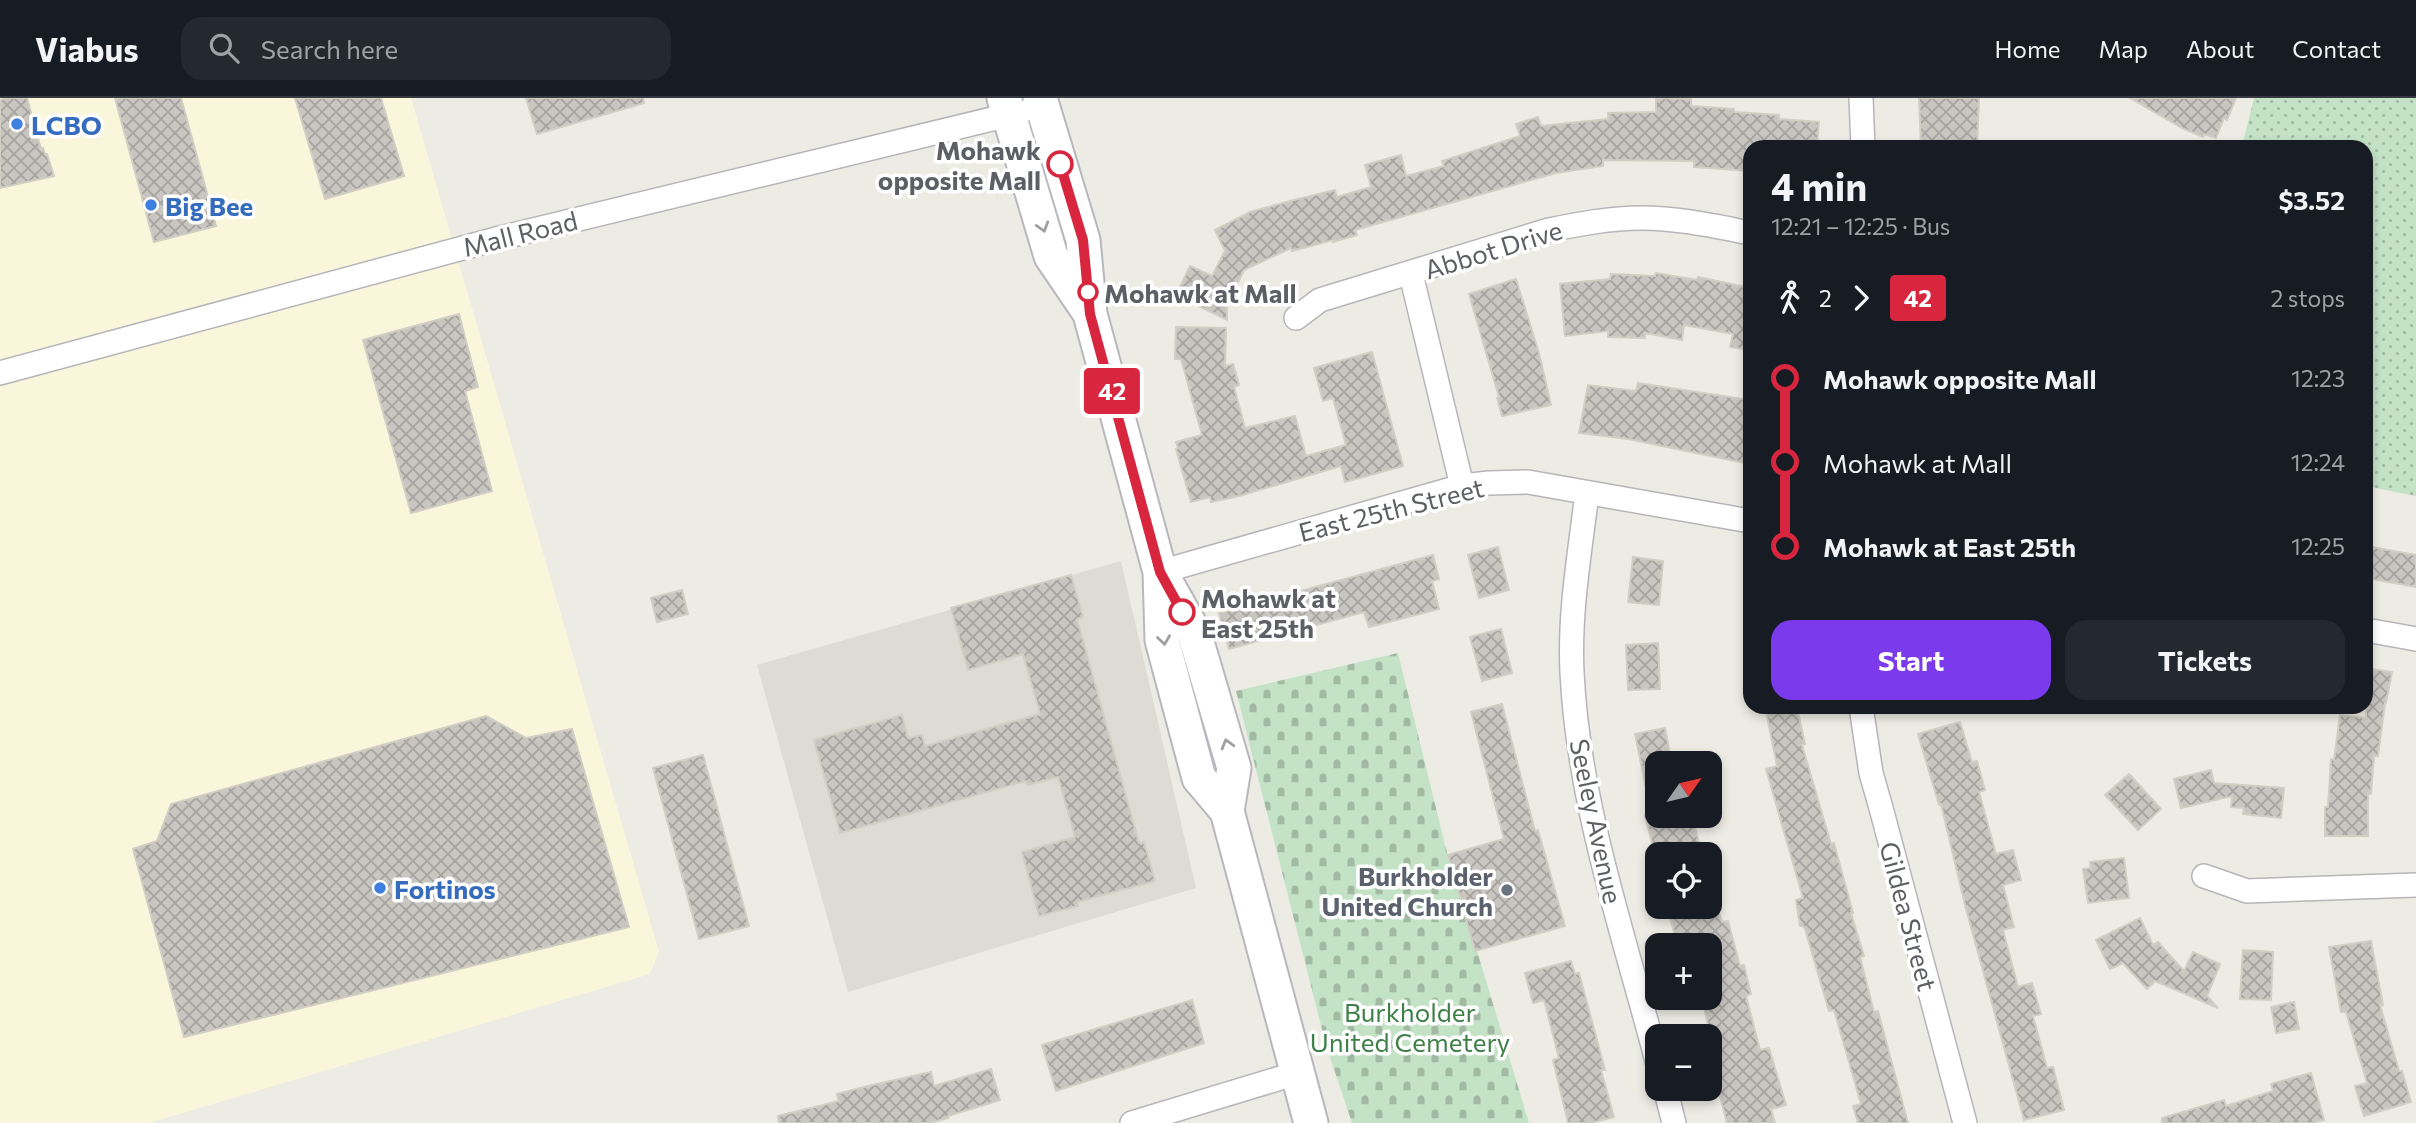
<!DOCTYPE html>
<meta charset="utf-8">
<style>
body{margin:0;font-family:Commissioner,sans-serif;background:#242831;color:#f1f3f6;height:100vh;display:flex;flex-direction:column;font-size:26px;white-space:nowrap}
*{box-sizing:border-box;margin:0}
p{font-size:23px;color:#9ea1a6}
.icon{flex:none;width:38px;height:38px;fill:none;stroke:currentColor;stroke-width:2;stroke-linecap:round;stroke-linejoin:round}
.map{position:relative;flex:1;overflow:hidden}
.sheet{position:absolute;left:1743px;top:42px;width:630px;height:574px;display:flex;flex-direction:column;background:#171b24;border-radius:21px;box-shadow:0 4px 10px #0003}
.sheet>*{flex:none}
.badge{padding:0 14px;border-radius:5px;font-size:24px;line-height:46px}
.needle{width:46px;rotate:56deg}
.buttons{position:absolute;left:1645px;top:653px;display:grid;gap:14px}
.buttons a{display:grid;place-items:center;width:77px;height:77px;border-radius:14px;background:#171b24;box-shadow:0 4px 10px #0003;font-size:35px}
.map>.badge{position:absolute;translate:-50% -50%;box-shadow:0 0 0 4px #fff}
.legs{display:flex;align-items:center;gap:10px;height:77px;padding:0 28px;font-size:23px}
.legs p{margin-inline-start:auto}
.summary{display:flex;align-items:center;justify-content:space-between;height:119px;padding:0 28px}
h1{font-size:38px;font-weight:700;line-height:52px}
.button{display:flex;gap:14px;margin-top:auto;padding:14px 28px}
.button a{flex:1;height:80px;border-radius:21px;background:#7c3aed;color:#fff;font-size:28px;font-weight:700;line-height:80px;text-align:center}
.button a+a{background:#242831;color:#f1f3f6}
ul{padding:0 28px;list-style:none}
li{display:flex;align-items:center;gap:24px;height:84px;font-size:26px}
li i{display:grid;place-items:center;width:10px;height:100%;margin:0 9px;background:currentColor}
li i::after{content:'';width:18px;height:18px;margin:-9px;border:5px solid;border-radius:50%;background:#171b24}
li p{margin-inline-start:auto}
li:first-child i{background:linear-gradient(#0000 50%,currentColor 0)}
li:last-child i{background:linear-gradient(currentColor 50%,#0000 0)}
header{display:flex;align-items:center;gap:42px;box-sizing:border-box;height:98px;padding:0 35px;background:#171b24;border-bottom:2px solid #363941}
header strong{font-size:33px}
nav{display:flex;gap:38px;margin-inline-start:auto;font-size:24px}
.search{width:490px;height:63px;background:#242831;display:flex;align-items:center;gap:18px;box-sizing:border-box;padding:0 24px;border-radius:21px;color:#9ea1a6;font-size:26px}
.map>svg:first-child{display:block}
.commercial{fill:#faf6dc}
.education{fill:#dddbd3}
.cemetery{fill:url(#cemetery-stones)}
.park{fill:url(#park-dots)}
.building{fill:url(#building-cross-hatch);stroke:#d1cec3;stroke-width:2}
.lines{fill:none;stroke-linecap:round;stroke-linejoin:round}
.minor-casing{stroke:#b5b6ba;stroke-width:26}
.secondary-casing{stroke:#b6b8bd;stroke-width:37}
.minor{stroke:#fff;stroke-width:23}
.secondary{stroke:#fff;stroke-width:33}
.oneway{stroke:#9d9fa1}
.line-1-casing{stroke:#fff;stroke-width:16}
.line-1{stroke:#d7263d;stroke-width:10}
.shop-dot{fill:#3f7fe0;stroke:#fff;stroke-width:2.5}
.stop-1-dot{fill:#fff;stroke:#d7263d;stroke-width:3.5}
.worship-dot{fill:#6b7280;stroke:#fff;stroke-width:2.5}
.labels{text-anchor:middle;dominant-baseline:central;stroke-width:7;stroke-linejoin:round;paint-order:stroke}
.shop-label{font-size:26px;font-weight:bold;fill:#366cbe;stroke:#fff;text-anchor:start}
.stop-label{font-size:26px;font-weight:bold;fill:#5c5f63;stroke:#fff;text-anchor:start}
.street-label{font-size:26px;fill:#5c5f63;stroke:#fff}
.worship-label{font-size:26px;font-weight:bold;fill:#5b616d;stroke:#fff;text-anchor:end}
.park-label{font-size:26px;fill:#3e8048;stroke:#fff}
</style>
<header>
<strong>Viabus</strong>
<div class="search"><svg class="icon" aria-label="search" viewBox="0 0 24 24"><circle cx="10" cy="10" r="6"/><path d="M15 15l6 6"/></svg>Search here</div>
<nav><a>Home</a><a>Map</a><a>About</a><a>Contact</a></nav>
</header>
<div class="map">
<svg width="2416" height="1025" viewBox="0 0 2416 1025">
<defs>
<pattern id="cemetery-stones" width="16" height="16" patternUnits="userSpaceOnUse" patternTransform="scale(1.75)"><rect width="16" height="16" fill="#c3e2c6"/><path d="M2 7V4a2 2 0 0 1 4 0v3zM10 15v-3a2 2 0 0 1 4 0v3z" fill="#a2baa4"/></pattern>
<pattern id="park-dots" width="8" height="8" patternUnits="userSpaceOnUse" patternTransform="scale(1.75)"><rect width="8" height="8" fill="#c3e2c6"/><path d="M2 2h.1M6 6h.1" fill="none" stroke="#a2baa4" stroke-width="1.8" stroke-linecap="round"/></pattern>
<pattern id="building-cross-hatch" width="8" height="8" patternUnits="userSpaceOnUse" patternTransform="scale(1.75)"><rect width="8" height="8" fill="#c9c6c1"/><path d="M0 0l8 8M0 8l8-8" fill="none" stroke="#a6a4a0"/></pattern>
</defs>
<rect width="100%" height="100%" fill="#edece4"/>
<path class="commercial" d="M 0,0 L 411,0 L 659,854 L 650,876 L 149,1025 L 0,1025 Z"/>
<path class="education" d="M 1121,463 L 1196,790 L 848,894 L 757,567 Z"/>
<path class="cemetery" d="M 1398,555 L 1445,747 L 1529,1025 L 1352,1025 L 1326,947 L 1236,593 Z"/>
<path class="park" d="M 2254,0 L 2416,0 L 2416,398 L 2366,388 L 2366,49 L 2242,49 Z"/>
<g class="building">
<path d="M 8,0 L 27,0 L 41,51 L 43,50 L 45,56 L 47,56 L 54,78 L 0,90 L 0,2 Z"/>
<path d="M 115,0 L 181,0 L 216,128 L 154,144 Z"/>
<path d="M 295,0 L 381,0 L 404,78 L 325,101 Z"/>
<path d="M 526,0 L 643,0 L 644,5 L 537,36 Z"/>
<path d="M 1656,0 L 1691,1 L 1691,8 L 1734,11 L 1734,14 L 1779,17 L 1779,21 L 1819,24 L 1817,49 L 1750,49 L 1750,73 L 1694,69 L 1694,63 L 1603,62 L 1603,68 L 1556,75 L 1355,132 L 1357,137 L 1333,144 L 1333,142 L 1292,153 L 1291,150 L 1244,172 L 1227,207 L 1227,222 L 1176,197 L 1190,168 L 1212,178 L 1225,153 L 1215,132 L 1250,114 L 1294,102 L 1335,92 L 1337,99 L 1371,89 L 1365,67 L 1401,57 L 1406,78 L 1444,68 L 1442,63 L 1520,38 L 1516,26 L 1538,19 L 1541,28 L 1608,21 L 1608,15 L 1656,14 Z"/>
<path d="M 1919,0 L 1979,0 L 1977,49 L 1921,49 Z"/>
<path d="M 2130,0 L 2236,0 L 2227,22 L 2224,20 L 2216,40 L 2204,36 L 2203,39 L 2184,31 Z"/>
<path d="M 1656,175 L 1697,182 L 1698,179 L 1750,190 L 1750,252 L 1730,249 L 1733,236 L 1684,227 L 1682,242 L 1645,235 L 1645,240 L 1608,239 L 1608,233 L 1565,238 L 1560,186 L 1610,181 L 1611,176 L 1655,178 Z"/>
<path d="M 1516,181 L 1539,255 L 1551,307 L 1502,318 L 1497,300 L 1499,299 L 1469,196 Z"/>
<path d="M 459,216 L 478,289 L 465,293 L 492,393 L 411,415 L 363,242 Z"/>
<path d="M 1176,229 L 1226,230 L 1225,268 L 1233,266 L 1239,287 L 1234,289 L 1245,330 L 1295,318 L 1306,358 L 1346,347 L 1333,300 L 1323,303 L 1314,270 L 1372,254 L 1403,368 L 1345,384 L 1341,368 L 1239,398 L 1211,404 L 1210,399 L 1191,404 L 1176,351 L 1178,350 L 1176,344 L 1202,337 L 1181,261 L 1175,261 Z"/>
<path d="M 1638,285 L 1750,302 L 1750,340 L 1745,365 L 1628,341 L 1579,335 L 1588,287 L 1636,293 Z"/>
<path d="M 2366,448 L 2416,457 L 2416,489 L 2366,480 Z"/>
<path d="M 1498,449 L 1509,492 L 1479,500 L 1468,457 Z"/>
<path d="M 1433,457 L 1439,481 L 1432,483 L 1439,511 L 1369,529 L 1364,514 L 1229,551 L 1219,515 Z"/>
<path d="M 1633,459 L 1663,463 L 1659,507 L 1628,504 Z"/>
<path d="M 1071,477 L 1083,519 L 1077,521 L 1139,745 L 1144,744 L 1155,783 L 1077,804 L 1078,808 L 1039,818 L 1022,754 L 1075,739 L 1058,679 L 1027,687 L 1026,683 L 840,735 L 814,642 L 902,617 L 908,640 L 922,637 L 925,648 L 1040,616 L 1023,556 L 968,572 L 951,510 Z"/>
<path d="M 682,492 L 688,516 L 657,524 L 651,500 Z"/>
<path d="M 1501,531 L 1512,575 L 1482,583 L 1470,539 Z"/>
<path d="M 1658,545 L 1660,591 L 1628,592 L 1626,547 Z"/>
<path d="M 2366,570 L 2392,574 L 2386,605 L 2385,605 L 2378,658 L 2374,658 L 2371,696 L 2368,696 L 2368,738 L 2325,738 L 2325,709 L 2328,709 L 2331,661 L 2334,662 L 2340,617 L 2366,620 Z"/>
<path d="M 1502,606 L 1535,733 L 1538,732 L 1565,828 L 1475,853 L 1448,757 L 1504,741 L 1471,614 Z"/>
<path d="M 1765,609 L 1797,609 L 1805,646 L 1802,647 L 1831,746 L 1834,745 L 1853,815 L 1851,815 L 1864,858 L 1860,859 L 1874,914 L 1878,913 L 1908,1025 L 1858,1025 L 1853,1008 L 1861,1006 L 1834,912 L 1829,913 L 1805,831 L 1803,828 L 1800,828 L 1796,802 L 1803,800 L 1766,671 L 1777,668 Z"/>
<path d="M 486,618 L 526,640 L 572,631 L 629,829 L 184,939 L 133,751 L 157,743 L 171,706 Z"/>
<path d="M 1960,624 L 1972,664 L 1977,663 L 1985,692 L 1979,694 L 1996,756 L 2013,752 L 2021,782 L 2003,787 L 2014,829 L 2003,832 L 2018,889 L 2032,885 L 2041,916 L 2033,918 L 2047,970 L 2053,969 L 2064,1012 L 2024,1022 L 1966,811 L 1941,706 L 1939,707 L 1918,636 Z"/>
<path d="M 1665,630 L 1672,665 L 1657,665 L 1657,704 L 1649,705 L 1635,636 Z"/>
<path d="M 703,657 L 749,828 L 699,841 L 653,670 Z"/>
<path d="M 2211,672 L 2214,685 L 2284,690 L 2281,720 L 2243,716 L 2244,710 L 2231,709 L 2232,698 L 2181,710 L 2174,681 Z"/>
<path d="M 2129,676 L 2161,711 L 2138,732 L 2105,697 Z"/>
<path d="M 1645,718 L 1692,718 L 1702,756 L 1655,756 Z"/>
<path d="M 2124,760 L 2129,800 L 2088,805 L 2083,771 L 2091,770 L 2090,764 Z"/>
<path d="M 1667,808 L 1717,808 L 1722,824 L 1728,823 L 1740,868 L 1744,867 L 1751,896 L 1746,898 L 1760,952 L 1769,950 L 1786,1007 L 1771,1011 L 1775,1025 L 1727,1025 L 1719,995 L 1716,996 L 1710,974 L 1710,966 L 1716,964 L 1702,900 L 1710,900 L 1710,847 L 1684,847 L 1681,837 L 1675,838 Z"/>
<path d="M 2140,820 L 2153,847 L 2158,844 L 2184,873 L 2193,854 L 2220,866 L 2207,898 L 2218,910 L 2155,883 L 2147,891 L 2123,865 L 2110,871 L 2096,842 Z"/>
<path d="M 2371,843 L 2383,907 L 2380,907 L 2399,973 L 2402,973 L 2411,1004 L 2364,1018 L 2355,988 L 2367,985 L 2346,914 L 2341,914 L 2329,849 Z"/>
<path d="M 2243,852 L 2273,854 L 2271,902 L 2240,901 Z"/>
<path d="M 1571,863 L 1575,876 L 1579,875 L 1590,916 L 1605,972 L 1601,972 L 1614,1019 L 1591,1025 L 1568,1025 L 1553,962 L 1559,960 L 1544,902 L 1533,905 L 1525,875 Z"/>
<path d="M 1192,902 L 1204,945 L 1056,993 L 1042,947 Z"/>
<path d="M 2294,904 L 2299,931 L 2276,935 L 2271,909 Z"/>
<path d="M 991,971 L 1000,1002 L 948,1018 L 948,1020 L 929,1025 L 779,1025 L 778,1018 L 839,1003 L 837,996 L 868,988 L 931,974 L 934,988 Z"/>
<path d="M 2311,975 L 2324,1022 L 2312,1025 L 2162,1025 L 2162,1020 L 2224,1002 L 2226,1008 L 2273,993 L 2271,986 Z"/>
</g>
<g class="lines">
<defs>
<g id="minor">
<path d="M 1861,0 L 1863,49"/>
<path d="M 1411,176 L 1462,388"/>
<path d="M 1296,220 L 1320,202 L 1549,132 C 1579,126 1610,120 1641,120 C 1678,120 1714,128 1750,135"/>
<path d="M 0,275 L 496,141 L 1021,14"/>
<path d="M 1587,395 C 1580,454 1569,514 1572,574 C 1578,705 1624,837 1657,963"/>
<path d="M 1160,474 L 1462,388 L 1489,385 L 1528,384 L 1750,423"/>
<path d="M 2366,532 L 2416,541"/>
<path d="M 1861,609 L 1871,675 L 1881,710 L 1965,1025"/>
<path d="M 2204,778 L 2247,793 L 2416,787"/>
<path d="M 1665,990 L 1674,1025"/>
<path d="M 1132,1025 L 1297,975"/>
</g>
<g id="secondary">
<path d="M 1004,0 L 1051,158 L 1087,211"/>
<path d="M 1040,0 L 1083,142 L 1090,216 L 1160,474 L 1162,542 L 1199,680 L 1227,713"/>
<path d="M 1163,479 L 1194,534 L 1234,670 L 1227,713 L 1311,1025"/>
</g>
</defs>
<use href="#minor" class="minor-casing"/>
<use href="#secondary" class="secondary-casing"/>
<use href="#minor" class="minor"/>
<use href="#secondary" class="secondary"/>
</g>
<defs><path id="oneway-chevron" d="M-2-3.5L2.5 0L-2 3.5" fill="none" stroke-width="1.6" stroke-linecap="round" stroke-linejoin="round" transform="scale(1.75)"/></defs>
<g class="oneway">
<use href="#oneway-chevron" transform="translate(1043 129) rotate(73)"/>
<use href="#oneway-chevron" transform="translate(1164 542) rotate(82)"/>
<use href="#oneway-chevron" transform="translate(1227 646) rotate(-106)"/>
</g>
<g class="lines">
<defs>
<path id="line-1" d="M 1060,66 L 1083,142 L 1090,216 L 1160,474 L 1182,514"/>
</defs>
<use href="#line-1" class="line-1-casing"/>
<use href="#line-1" class="line-1"/>
</g>
<g class="shop-dot">
<circle cx="17" cy="26" r="7"/>
<circle cx="151" cy="107" r="7"/>
<circle cx="380" cy="790" r="7"/>
</g>
<g class="stop-1-dot">
<circle cx="1060" cy="66" r="12"/>
<circle cx="1088" cy="194" r="9"/>
<circle cx="1182" cy="514" r="12"/>
</g>
<circle class="worship-dot" cx="1507" cy="792" r="7"/>
<g class="labels">
<g class="shop-label">
<text x="31" y="26">LCBO</text>
<text x="165" y="107">Big Bee</text>
<text x="394" y="790">Fortinos</text>
</g>
<g class="stop-label">
<text x="1041" y="51" text-anchor="end">Mohawk<tspan x="1041" dy="30">opposite Mall</tspan></text>
<text x="1104" y="194">Mohawk at Mall</text>
<text x="1201" y="499">Mohawk at<tspan x="1201" dy="30">East 25th</tspan></text>
</g>
<g class="street-label">
<text transform="translate(520 135) rotate(-14)">Mall Road</text>
<text transform="translate(1493 151) rotate(-17)">Abbot Drive</text>
<text transform="translate(1391 411) rotate(-14)">East 25th Street</text>
<text transform="translate(1597 723) rotate(78)">Seeley Avenue</text>
<text transform="translate(1909 818) rotate(75)">Gildea Street</text>
</g>
<g class="worship-label">
<text x="1493" y="777">Burkholder<tspan x="1493" dy="30">United Church</tspan></text>
</g>
<g class="park-label">
<text x="1410" y="913">Burkholder<tspan x="1410" dy="30">United Cemetery</tspan></text>
</g>
</g>
</svg>
<div class="buttons">
<a><svg class="needle" viewBox="-14 -14 28 28"><path d="M0-13l5 13h-10z" fill="#e53935"/><path d="M0 13l5-13h-10z" fill="#9ea1a6"/></svg></a>
<a><svg class="icon" aria-label="locate" viewBox="0 0 24 24"><circle cx="12" cy="12" r="6"/><path d="M12 2v4M12 18v4M2 12h4M18 12h4"/></svg></a>
<a>+</a>
<a>−</a>
</div>
<b class="badge" style="left:1112px;top:293px;background:#d7263d;color:#fff">42</b>
<section class="sheet">
<div class="summary"><div><h1>4 min</h1><p>12:21 – 12:25 · Bus</p></div><b>$3.52</b></div>
<div class="legs"><svg class="icon" aria-label="walk" viewBox="0 0 24 24"><circle cx="13" cy="4" r="2"/><path d="M13 8l-2 6 4 7M11 14l-3 7M7 12l3-4h3l4 4"/></svg>2<svg class="icon" aria-label="forward" viewBox="0 0 24 24"><path d="M9 5l7 7-7 7"/></svg><b class="badge" style="background:#d7263d;color:#fff">42</b><p>2 stops</p></div>
<ul>
<li><i style="color:#d7263d"></i><b>Mohawk opposite Mall</b><p>12:23</p></li>
<li><i style="color:#d7263d"></i><span>Mohawk at Mall</span><p>12:24</p></li>
<li><i style="color:#d7263d"></i><b>Mohawk at East 25th</b><p>12:25</p></li>
</ul>
<div class="button"><a>Start</a><a>Tickets</a></div>
</section>
</div>
